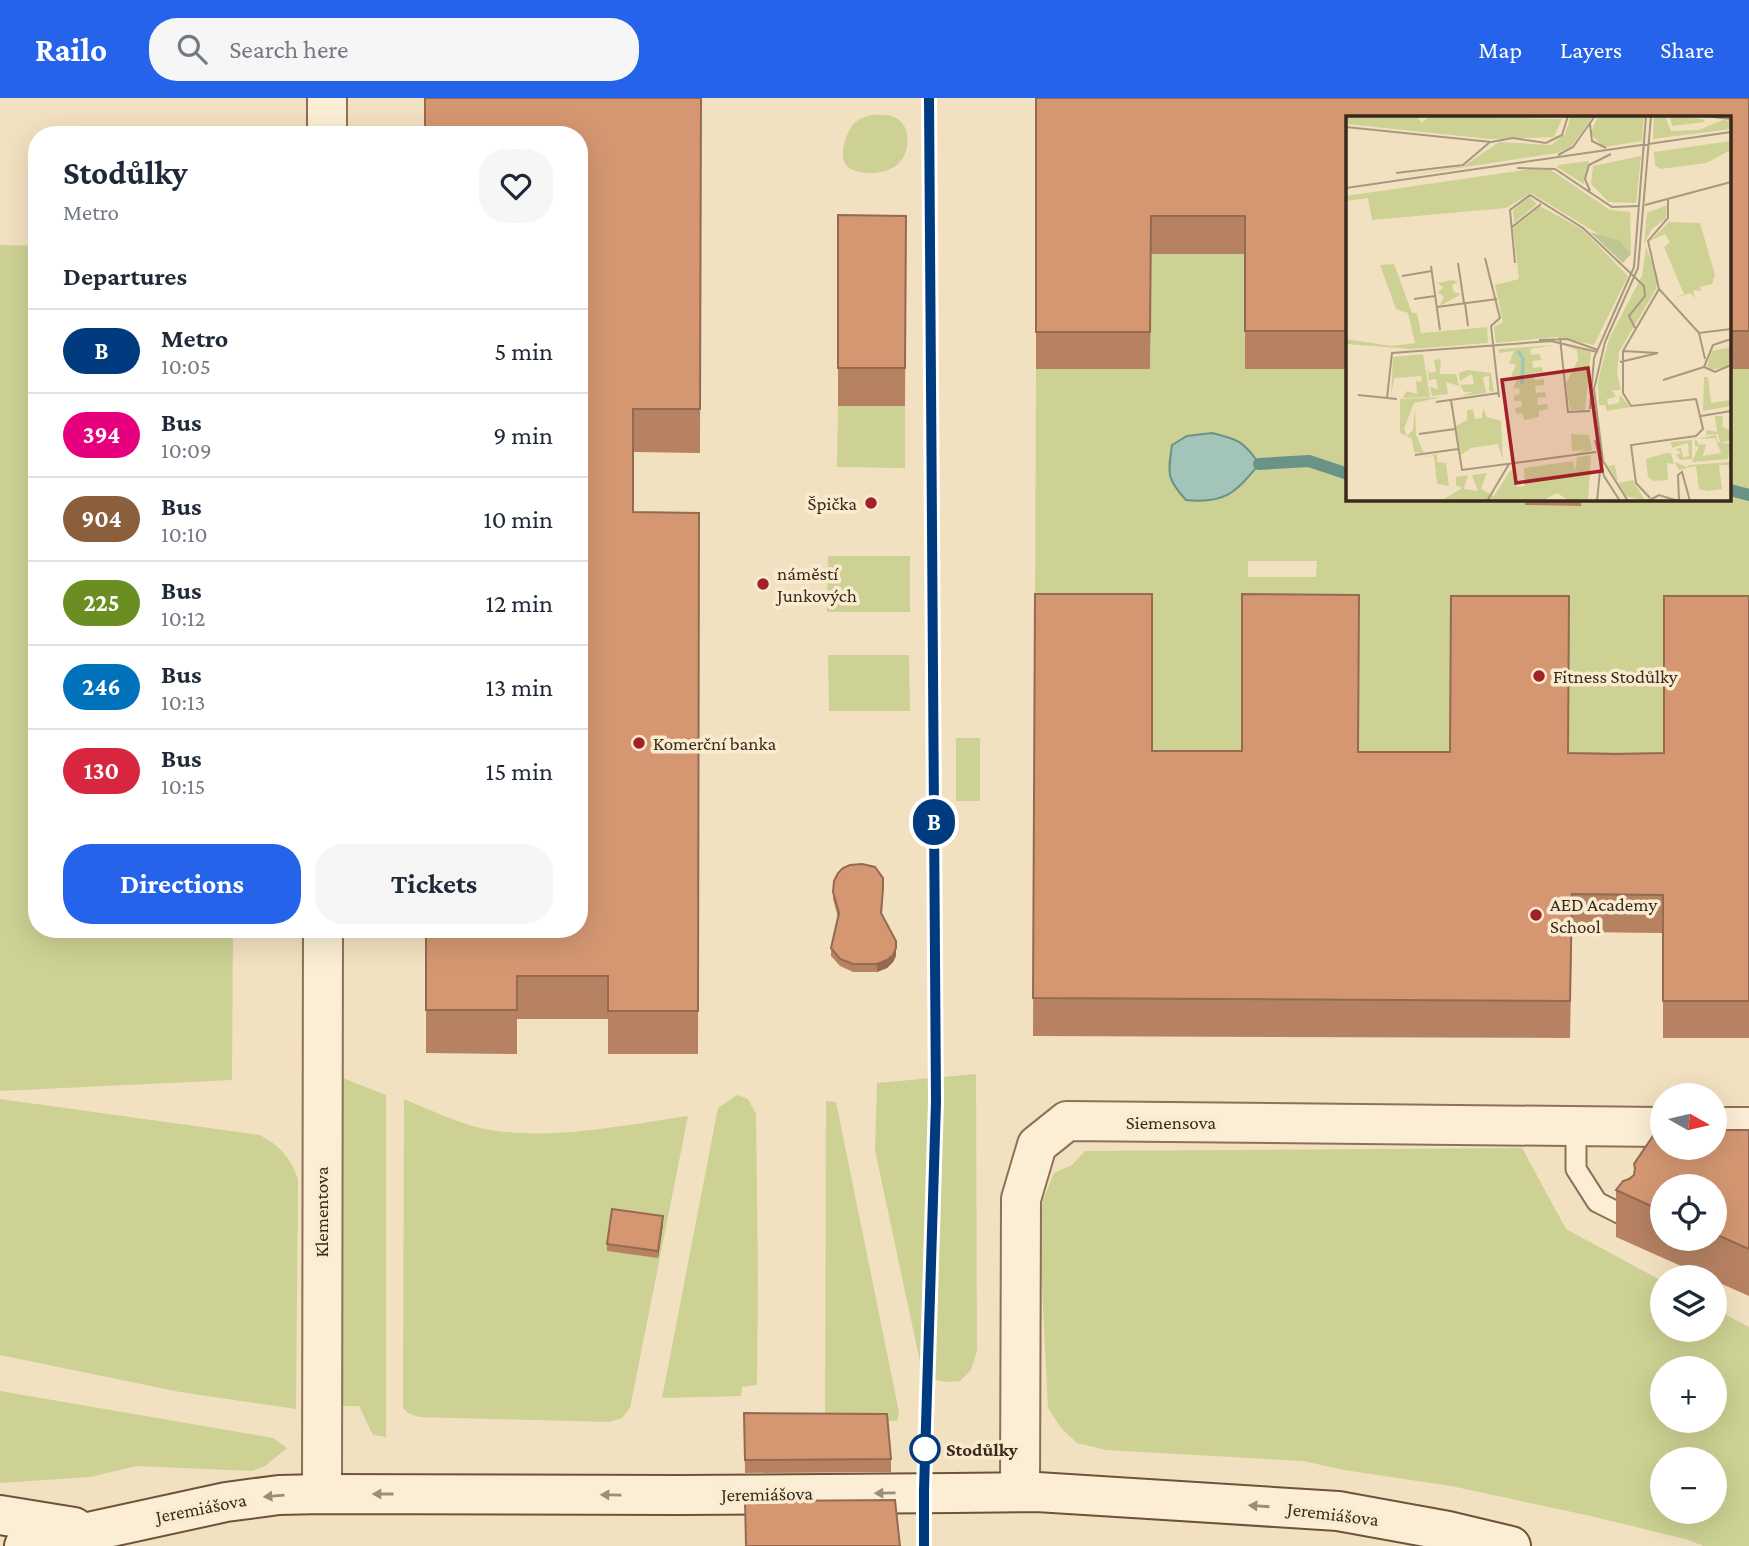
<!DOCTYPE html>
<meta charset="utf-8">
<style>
body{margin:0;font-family:"Crimson Pro",serif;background:#f6f6f7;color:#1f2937;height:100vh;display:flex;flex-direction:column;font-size:26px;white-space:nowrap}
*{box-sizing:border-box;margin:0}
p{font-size:23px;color:#747a83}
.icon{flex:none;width:38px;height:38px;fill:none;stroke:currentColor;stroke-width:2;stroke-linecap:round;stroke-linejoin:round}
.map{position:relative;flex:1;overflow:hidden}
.panel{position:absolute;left:28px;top:28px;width:560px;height:812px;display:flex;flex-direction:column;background:#fff;border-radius:28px;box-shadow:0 7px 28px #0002}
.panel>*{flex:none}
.badge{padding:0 14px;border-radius:23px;font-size:24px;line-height:46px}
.needle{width:46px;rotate:98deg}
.tools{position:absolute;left:1650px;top:985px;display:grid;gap:14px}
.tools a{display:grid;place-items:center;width:77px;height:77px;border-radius:50%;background:#fff;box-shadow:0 7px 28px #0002;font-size:35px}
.map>.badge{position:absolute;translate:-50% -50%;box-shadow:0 0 0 4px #fff}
h2{padding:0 35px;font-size:26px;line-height:63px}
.round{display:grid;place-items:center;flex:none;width:74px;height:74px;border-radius:28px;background:#f6f6f7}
.summary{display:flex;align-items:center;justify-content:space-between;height:119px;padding:0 35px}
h1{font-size:33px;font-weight:700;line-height:52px}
.primary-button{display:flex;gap:14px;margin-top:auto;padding:14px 35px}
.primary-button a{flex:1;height:80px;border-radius:28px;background:#2563eb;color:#fff;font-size:28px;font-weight:700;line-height:80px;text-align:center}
.primary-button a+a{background:#f6f6f7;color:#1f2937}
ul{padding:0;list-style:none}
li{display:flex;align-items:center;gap:21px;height:84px;padding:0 35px;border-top:2px solid #e0e1e3}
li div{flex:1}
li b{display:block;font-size:26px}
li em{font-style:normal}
li .badge{min-width:77px;font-weight:700;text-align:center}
header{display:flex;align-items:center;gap:42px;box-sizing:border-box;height:98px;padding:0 35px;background:#2563eb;color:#fff}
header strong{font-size:33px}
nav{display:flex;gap:38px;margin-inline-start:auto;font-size:24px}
.search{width:490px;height:63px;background:#f6f6f7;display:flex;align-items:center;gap:18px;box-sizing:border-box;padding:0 24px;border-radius:28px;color:#747a83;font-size:26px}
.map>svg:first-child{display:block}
.green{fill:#cdd193;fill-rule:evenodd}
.water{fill:#a3c4b9;stroke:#699387;stroke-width:2}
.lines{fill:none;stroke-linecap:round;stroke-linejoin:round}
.stream{stroke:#699387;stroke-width:12}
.lane-casing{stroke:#8d7156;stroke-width:23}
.street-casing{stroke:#8d7156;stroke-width:42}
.secondary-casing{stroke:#6f5239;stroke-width:42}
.lane{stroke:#fceed4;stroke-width:19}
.street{stroke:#fceed4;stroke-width:38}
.secondary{stroke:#fceed4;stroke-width:38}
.secondary-bridge-casing{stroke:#6f5239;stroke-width:42;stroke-linecap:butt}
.secondary-bridge{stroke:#fceed4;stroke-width:38}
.wall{fill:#b68262;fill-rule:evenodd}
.shaded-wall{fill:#946a50}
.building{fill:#d49772;stroke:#946a50;stroke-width:2}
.oneway{fill:#9c8c78}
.line-casing{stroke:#fff;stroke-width:16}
.line{stroke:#003b80;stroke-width:10}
.poi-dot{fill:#a22027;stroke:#f9ebd0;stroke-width:2.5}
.stop-dot{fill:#fff;stroke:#003b80;stroke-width:3.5}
.labels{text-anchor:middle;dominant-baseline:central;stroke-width:7;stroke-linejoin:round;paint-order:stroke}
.poi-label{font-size:19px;fill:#3b2a1c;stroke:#f9ebd0;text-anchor:start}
.street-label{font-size:19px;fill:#3b2a1c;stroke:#f9ebd0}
.stop-label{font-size:19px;font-weight:bold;fill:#3b2a1c;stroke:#f9ebd0;text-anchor:start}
.inset-river{fill:none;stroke:#a3c4b9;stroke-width:3.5}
.inset-road{fill:none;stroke:#a9987e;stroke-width:2}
.view{fill:#a22027;fill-opacity:0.15;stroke:#a22027;stroke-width:3.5}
.inset-edge{fill:none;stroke:#3b2a1c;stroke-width:3.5}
</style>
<header>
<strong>Railo</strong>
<div class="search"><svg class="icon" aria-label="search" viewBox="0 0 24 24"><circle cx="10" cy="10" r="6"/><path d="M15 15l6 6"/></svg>Search here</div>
<nav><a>Map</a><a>Layers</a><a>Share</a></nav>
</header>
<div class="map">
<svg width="1749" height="1448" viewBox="0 0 1749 1448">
<rect width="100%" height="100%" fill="#f2e1c0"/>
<g class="green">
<path d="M 872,17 C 879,17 888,16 894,19 C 912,26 911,55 898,66 C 891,73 876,76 867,75 C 860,74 851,73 846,67 C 838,57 847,30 857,23 C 861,20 867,18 872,17 Z"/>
<path d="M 0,147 L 37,148 L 37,831 L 233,831 L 232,982 L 0,993 Z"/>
<path d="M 1151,156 L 1245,156 L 1348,271 L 1348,401 L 1525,401 L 1525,407 L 1581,408 L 1581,401 L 1730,401 L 1730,271 L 1749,271 L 1749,536 L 1664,693 L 1568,693 L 1569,536 L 1450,692 L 1152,690 L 1035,533 L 1036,271 ZM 1317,463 L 1316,479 L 1248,479 L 1248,463 Z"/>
<path d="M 838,308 L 905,308 L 905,370 L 837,369 Z"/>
<path d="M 828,458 L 910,458 L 910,514 L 827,514 Z"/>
<path d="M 828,557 L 909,557 L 910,613 L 829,613 Z"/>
<rect x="956" y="640" width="24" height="63"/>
<path d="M 976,976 L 977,1253 L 971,1272 L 960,1283 C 940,1285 930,1284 920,1264 L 875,1052 L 877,985 Z"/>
<path d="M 340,979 L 386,997 L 386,1339 L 373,1337 L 359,1308 L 341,1308 Z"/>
<path d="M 737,997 L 748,1001 L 756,1016 L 758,1179 L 757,1287 L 742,1289 L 741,1298 L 662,1300 L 718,1010 Z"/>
<path d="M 0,1001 L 260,1037 C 279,1047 291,1060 298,1081 L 296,1311 L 180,1294 L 0,1257 Z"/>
<path d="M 404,1001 C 433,1013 465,1029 496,1033 C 560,1041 625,1027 688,1018 L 630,1310 L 622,1320 L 609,1324 L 419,1319 L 408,1315 L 403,1310 Z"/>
<path d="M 826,1003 L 836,1004 L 899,1314 L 897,1323 L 825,1321 Z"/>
<path d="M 1522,1050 L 1566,1131 L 1662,1183 L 1662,1232 L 1715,1232 L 1715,1211 L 1749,1229 L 1749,1448 L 1704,1448 L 1685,1441 L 1586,1417 L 1451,1388 L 1344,1372 L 1303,1363 L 1106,1352 L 1077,1345 L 1061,1330 L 1048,1310 L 1039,1131 L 1043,1102 L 1054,1075 L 1072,1067 L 1085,1053 ZM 1662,1270 L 1715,1270 L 1715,1323 L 1662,1323 ZM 1662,1362 L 1715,1362 L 1715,1414 L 1662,1414 Z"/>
<path d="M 0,1293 L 273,1340 L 287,1350 L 265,1368 L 252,1373 L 137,1368 L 90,1379 L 0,1385 Z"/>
</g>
<path class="water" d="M 1212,335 C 1237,341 1244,343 1259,366 C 1236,395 1224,406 1186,402 C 1166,380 1168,376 1172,347 L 1187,338 Z"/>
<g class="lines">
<g class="stream">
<path d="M 1259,366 L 1309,363 L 1348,376"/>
<path d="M 1730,392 L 1749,397"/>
</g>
<defs>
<path id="lane" d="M 1576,1027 L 1576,1071 L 1597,1104 L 1623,1117"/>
<g id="street">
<path d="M 327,37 L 327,0"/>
<path d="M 1715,1029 L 1749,1029"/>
<path d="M 1020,1394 L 1021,1101 L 1037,1047 L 1067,1023 L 1662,1029"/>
<path d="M 322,1396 L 323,831"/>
</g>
<g id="secondary">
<path d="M 953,1395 L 1037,1394 L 1338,1413 L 1448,1433 L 1511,1448"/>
<path d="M 0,1417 L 74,1429"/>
<path d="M 24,1448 L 226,1404 L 279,1397 L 322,1396 L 679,1397"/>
</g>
</defs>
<use href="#lane" class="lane-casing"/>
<use href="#street" class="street-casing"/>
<use href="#secondary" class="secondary-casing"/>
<use href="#lane" class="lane"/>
<use href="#street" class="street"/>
<use href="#secondary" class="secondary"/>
<defs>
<path id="secondary-bridge" d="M 679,1397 L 953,1395"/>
</defs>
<use href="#secondary-bridge" class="secondary-bridge-casing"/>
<use href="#secondary-bridge" class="secondary-bridge"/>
</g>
<g class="wall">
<path d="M 701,0 L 700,355 L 633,354 L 633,414 L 699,415 L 698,956 L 608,956 L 608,921 L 517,921 L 517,956 L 426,955 L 426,831 L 579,37 Z"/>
<path d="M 1036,0 L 1749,0 L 1749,271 L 1730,271 L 1730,19 L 1348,19 L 1348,271 L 1245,271 L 1245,156 L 1151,156 L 1150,271 L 1036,271 Z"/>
<path d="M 838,117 L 906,118 L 905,308 L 838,308 Z"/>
<path d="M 1525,401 L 1581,401 L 1581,408 L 1525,407 Z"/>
<path d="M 1035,496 L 1152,653 L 1664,655 L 1749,498 L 1749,940 L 1663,940 L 1663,835 L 1572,834 L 1570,940 L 1033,938 Z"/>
<path d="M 834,783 L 883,799 L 882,816 L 896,858 L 893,864 L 887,870 L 877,874 L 853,874 L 840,868 L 831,858 L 831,850 L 838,819 L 833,801 Z"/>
<path d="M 1749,1032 L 1749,1198 L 1715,1183 L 1715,1180 L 1708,1180 L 1616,1139 L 1616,1092 L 1634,1077 L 1634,1066 ZM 1662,1088 L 1715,1088 L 1715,1141 L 1662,1141 Z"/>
<path d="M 663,1126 L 658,1160 L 607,1153 L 607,1146 Z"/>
<path d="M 744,1315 L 891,1361 L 891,1374 L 745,1375 Z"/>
</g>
<g class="shaded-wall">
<path d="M 896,850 L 896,858 L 893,864 L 887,870 L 877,874 L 877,866 Z"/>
<path d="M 663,1118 L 663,1126 L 658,1160 L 658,1153 Z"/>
</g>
<g class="building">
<path d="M 425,0 L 701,0 L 700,311 L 633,311 L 633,414 L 699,415 L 698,913 L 608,913 L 608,878 L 517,878 L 517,912 L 426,912 L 426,831 L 579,831 L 579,37 L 425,37 Z"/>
<path d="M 1036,0 L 1749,0 L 1749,233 L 1730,233 L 1730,19 L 1348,19 L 1348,233 L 1245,233 L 1245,118 L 1151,118 L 1150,234 L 1036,234 Z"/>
<path d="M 838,117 L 906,118 L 905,270 L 838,270 Z"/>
<path d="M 1035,496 L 1152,496 L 1152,653 L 1242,653 L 1242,496 L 1359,497 L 1358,654 L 1450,654 L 1451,498 L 1569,498 L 1568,655 L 1616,656 L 1664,655 L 1664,498 L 1749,498 L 1749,903 L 1663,903 L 1663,797 L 1572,796 L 1570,903 L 1033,900 Z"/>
<path d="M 862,766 L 875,769 L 883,780 L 883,791 L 881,815 L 896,843 L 896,850 L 893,857 L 887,862 L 877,866 L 853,866 L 840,861 L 831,850 L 839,815 L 833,794 L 834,783 L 838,775 L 843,770 L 850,767 Z"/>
<path d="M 1657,1032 L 1662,1032 L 1662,1050 L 1715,1050 L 1715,1032 L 1749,1032 L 1749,1151 L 1715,1136 L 1715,1088 L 1662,1088 L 1662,1113 L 1616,1092 L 1623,1083 L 1629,1081 L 1634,1077 L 1635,1070 L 1634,1066 Z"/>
<path d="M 612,1111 L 663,1118 L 658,1153 L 607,1146 Z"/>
<path d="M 744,1315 L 887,1316 L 891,1361 L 745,1362 Z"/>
<path d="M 895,1402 L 900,1448 L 746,1448 L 745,1403 Z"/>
</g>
<defs><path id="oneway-solid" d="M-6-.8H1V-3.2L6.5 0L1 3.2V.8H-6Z" transform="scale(1.75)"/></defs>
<g class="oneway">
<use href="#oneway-solid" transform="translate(885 1395) rotate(179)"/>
<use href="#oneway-solid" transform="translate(383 1396) rotate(-180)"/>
<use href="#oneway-solid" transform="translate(611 1397) rotate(-179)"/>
<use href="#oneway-solid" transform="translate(274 1398) rotate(175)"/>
<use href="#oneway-solid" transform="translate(1259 1408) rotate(-176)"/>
</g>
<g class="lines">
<defs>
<path id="line" d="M 924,1448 L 924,1392 L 936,1004 L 929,0"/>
</defs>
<use href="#line" class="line-casing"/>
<use href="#line" class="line"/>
</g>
<g class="poi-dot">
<circle cx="871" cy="405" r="7"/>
<circle cx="763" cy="486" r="7"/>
<circle cx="1539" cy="578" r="7"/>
<circle cx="639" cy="645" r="7"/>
<circle cx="1536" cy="817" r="7"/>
</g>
<circle class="stop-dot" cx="925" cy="1351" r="14"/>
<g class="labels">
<g class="poi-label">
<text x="857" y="405" text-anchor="end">Špička</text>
<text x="777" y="475">náměstí<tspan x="777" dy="22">Junkových</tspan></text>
<text x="1553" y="578">Fitness Stodůlky</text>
<text x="653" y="645">Komerční banka</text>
<text x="1550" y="806">AED Academy<tspan x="1550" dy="22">School</tspan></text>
</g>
<g class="street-label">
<text x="1171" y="1024">Siemensova</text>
<text transform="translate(321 1114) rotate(-90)">Klementova</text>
<text transform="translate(767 1396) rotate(-1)">Jeremiášova</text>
<text transform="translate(201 1410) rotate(-11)">Jeremiášova</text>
<text transform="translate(1333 1416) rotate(7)">Jeremiášova</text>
</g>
<g class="stop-label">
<text x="946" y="1351">Stodůlky</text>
</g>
</g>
<g transform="translate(1346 18)">
<rect width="385" height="385" fill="#f2e1c0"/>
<path d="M 0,0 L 71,0 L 76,7 L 83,0 L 216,3 L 208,21 L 144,23 L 0,8 ZM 225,0 L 247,0 L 225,31 L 211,37 L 48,62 L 118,50 L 153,26 L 205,29 L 219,18 ZM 252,0 L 298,0 L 296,25 L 258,31 L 244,18 ZM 308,0 L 319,0 L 325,15 L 353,14 L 377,4 L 385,5 L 385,13 L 307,23 ZM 324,0 L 357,3 L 359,6 L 326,10 ZM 385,25 L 385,34 L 360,47 L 314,53 L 309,49 L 308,36 ZM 295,40 L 290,87 L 263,86 L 245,68 L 247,50 ZM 243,45 L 238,68 L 211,51 L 212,49 ZM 185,53 L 205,54 L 264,94 L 284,96 L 285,138 L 185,77 L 160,92 L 26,104 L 22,82 L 0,85 L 0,80 ZM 183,81 L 191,88 L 168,107 L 167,94 ZM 321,89 L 320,102 L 305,114 L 298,129 L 301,97 ZM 194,90 L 236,113 L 282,160 L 248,229 L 209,221 L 150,227 L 148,211 L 157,206 L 149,169 L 173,163 L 167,112 ZM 323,106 L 354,107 L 369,159 L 366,168 L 354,171 L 355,175 L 347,174 L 349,183 L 345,177 L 328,182 L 338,178 L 318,131 L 324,126 L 319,118 L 304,125 ZM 300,131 L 312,162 L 310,173 L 273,236 L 271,257 L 275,274 L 266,274 L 270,281 L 261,283 L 262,289 L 273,287 L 274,279 L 284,291 L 261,295 L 259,289 L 253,289 L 252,265 L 263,223 L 296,160 ZM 48,148 L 66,197 L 71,197 L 75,217 L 141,211 L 142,227 L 66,233 L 0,228 L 0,223 L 45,230 L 69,227 L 62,197 L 50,193 L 34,149 ZM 106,164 L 112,166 L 106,169 L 108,176 L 115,178 L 94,190 L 98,180 L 92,177 L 97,171 L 91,167 ZM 208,229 L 184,233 L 185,239 L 194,238 L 195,244 L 186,245 L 187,252 L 196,251 L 197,256 L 188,257 L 188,264 L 198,263 L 198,269 L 189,270 L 190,277 L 199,276 L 200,281 L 191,282 L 192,289 L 201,288 L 202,293 L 193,295 L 193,301 L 178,304 L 177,297 L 170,298 L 169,292 L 176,291 L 175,285 L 168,285 L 168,280 L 174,278 L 173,272 L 167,273 L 172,260 L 165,260 L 170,248 L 163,248 L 168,235 L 153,237 L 153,233 ZM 216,229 L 245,236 L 239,294 L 224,294 L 220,268 L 232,244 L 231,234 ZM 385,231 L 385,246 L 380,251 L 365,254 L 361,250 L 366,235 ZM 77,238 L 84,281 L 57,282 L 61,275 L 71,278 L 70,265 L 76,266 L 75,260 L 48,262 L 45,280 L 47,241 ZM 95,243 L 94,258 L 110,258 L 113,270 L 100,266 L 102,278 L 86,280 L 84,271 L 92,273 L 90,263 L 83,264 L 81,249 L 83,257 L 90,256 L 88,244 ZM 121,254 L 145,257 L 148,276 L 143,275 L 143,260 L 137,261 L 140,277 L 115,280 L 127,276 L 118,276 L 114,269 L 128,268 L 126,258 L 114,265 L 113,257 ZM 358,261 L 362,261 L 365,287 L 385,284 L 385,290 L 357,295 ZM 96,281 L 68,287 L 58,313 L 61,320 L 67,314 L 69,291 L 70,319 L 78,337 L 68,336 L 66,323 L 54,317 L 54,283 ZM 137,292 L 141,301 L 155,305 L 157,345 L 152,328 L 125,332 L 115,339 L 110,310 L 121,304 L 121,294 L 127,293 L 129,303 L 136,302 ZM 369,300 L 377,300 L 376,311 L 385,314 L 384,325 L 374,326 L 384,328 L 382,343 L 346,346 L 353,330 L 349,330 L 349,322 L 353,329 L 360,328 L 357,340 L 375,337 L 369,322 L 351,323 L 370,319 L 371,326 L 374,326 L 372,318 L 360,319 L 360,314 L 371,316 ZM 225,318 L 243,319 L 246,334 L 226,339 L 239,334 L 226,335 ZM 346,324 L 346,343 L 334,344 L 330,339 L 335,337 L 329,333 L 335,332 L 337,341 L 343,340 L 342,327 L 326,332 L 325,326 ZM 320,337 L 325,337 L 328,348 L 321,347 L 322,364 L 308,365 L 302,361 L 300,343 ZM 91,338 L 91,346 L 100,347 L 103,370 L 91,368 L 88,340 L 80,341 ZM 245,339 L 242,385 L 224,385 L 211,377 L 196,385 L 95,385 L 116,372 L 110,369 L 110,361 L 122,359 L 118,373 L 132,375 L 126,359 L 141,357 L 135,373 L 148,380 L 164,355 L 168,354 L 171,371 L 179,370 L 178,352 L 227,345 L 229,356 L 231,341 ZM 329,346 L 341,351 L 344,349 L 385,346 L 385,356 L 382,349 L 373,349 L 376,373 L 362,375 L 353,373 L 350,350 L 333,354 ZM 269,349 L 272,367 L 287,364 L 299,385 L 280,380 L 262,350 Z" fill="#cdd193"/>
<path d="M 244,116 L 274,125 L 285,138 L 277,147 Z" fill="#c1c593"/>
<path class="inset-river" d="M 172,235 L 177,243 L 176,268"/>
<path class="inset-road" d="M 358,0 L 385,3M 244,8 L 246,25 L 260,32M 0,11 L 145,26 L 167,22 L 200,27 L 216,19 L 222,0M 212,39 L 227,31 L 249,0M 171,52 L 209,53 L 266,91 L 294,90M 50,57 L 117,49 L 144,26M 0,72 L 385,16M 244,75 L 239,63 L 243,49 L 265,38M 299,89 L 385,66M 166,111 L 195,88M 139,142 L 154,202 L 145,210 L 153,281M 112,147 L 118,187M 169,147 L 164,94 L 184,79 L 237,112 L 298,170 L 299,180 L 283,200 L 289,212M 85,150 L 94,214M 56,160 L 86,155M 313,173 L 353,217 L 385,213M 68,183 L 89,180M 119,187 L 122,210M 91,191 L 151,183M 353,217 L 359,243M 214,222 L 222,296 L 244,295M 193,224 L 221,223 L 252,234M 274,246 L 312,237 L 277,235M 358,251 L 367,229 L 385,223M 358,251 L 369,256 L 385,249M 317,264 L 358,251M 12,279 L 51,283M 41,282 L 46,237 L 205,225 L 251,236M 105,284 L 116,354 L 250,336M 90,286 L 153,277M 244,293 L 248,242 L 288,151 L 300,0M 355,300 L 385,295M 73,318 L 109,313M 249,324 L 258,360 L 274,385M 69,339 L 112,333M 304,382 L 290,367 L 285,329 L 350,320 L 357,313 L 350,283 L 285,290 L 277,277 L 277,235 L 313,173 L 302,125 L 322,102 L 322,84M 141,385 L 163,348M 251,385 L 254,355M 282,385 L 257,345 L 248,273 L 259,226 L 292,152 L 305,0M 302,385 L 313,379 L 332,385M 333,385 L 332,359 L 336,356 L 344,385"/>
<path class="view" d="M 242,252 L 256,355 L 170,367 L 156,264 Z"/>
<rect width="385" height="385" class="inset-edge"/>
</g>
</svg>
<div class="tools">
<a><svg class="needle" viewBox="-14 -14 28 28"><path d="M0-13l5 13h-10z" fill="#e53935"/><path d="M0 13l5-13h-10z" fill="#747a83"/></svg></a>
<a><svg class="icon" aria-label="locate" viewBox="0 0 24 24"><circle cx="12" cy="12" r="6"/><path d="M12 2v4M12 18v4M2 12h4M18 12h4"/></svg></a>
<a><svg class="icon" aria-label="layers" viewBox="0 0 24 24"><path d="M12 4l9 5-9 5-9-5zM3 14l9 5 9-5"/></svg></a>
<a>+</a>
<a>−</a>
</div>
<b class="badge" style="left:934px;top:724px;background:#003b80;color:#fff">B</b>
<section class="panel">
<div class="summary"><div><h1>Stodůlky</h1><p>Metro</p></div><a class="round"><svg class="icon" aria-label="heart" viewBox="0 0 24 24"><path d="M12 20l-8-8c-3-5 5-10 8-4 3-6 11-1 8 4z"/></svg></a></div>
<h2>Departures</h2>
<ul>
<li><span class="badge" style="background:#003b80;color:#fff">B</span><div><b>Metro</b><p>10:05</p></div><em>5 min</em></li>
<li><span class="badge" style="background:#e6007e;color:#fff">394</span><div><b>Bus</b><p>10:09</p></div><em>9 min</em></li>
<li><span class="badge" style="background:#8b5e3c;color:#fff">904</span><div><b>Bus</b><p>10:10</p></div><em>10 min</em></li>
<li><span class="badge" style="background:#6b8e23;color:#fff">225</span><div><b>Bus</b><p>10:12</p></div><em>12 min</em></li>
<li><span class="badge" style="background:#0072bc;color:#fff">246</span><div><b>Bus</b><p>10:13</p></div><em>13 min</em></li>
<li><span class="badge" style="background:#d7263d;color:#fff">130</span><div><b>Bus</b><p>10:15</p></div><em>15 min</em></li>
</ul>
<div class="primary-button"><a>Directions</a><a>Tickets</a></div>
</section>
</div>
